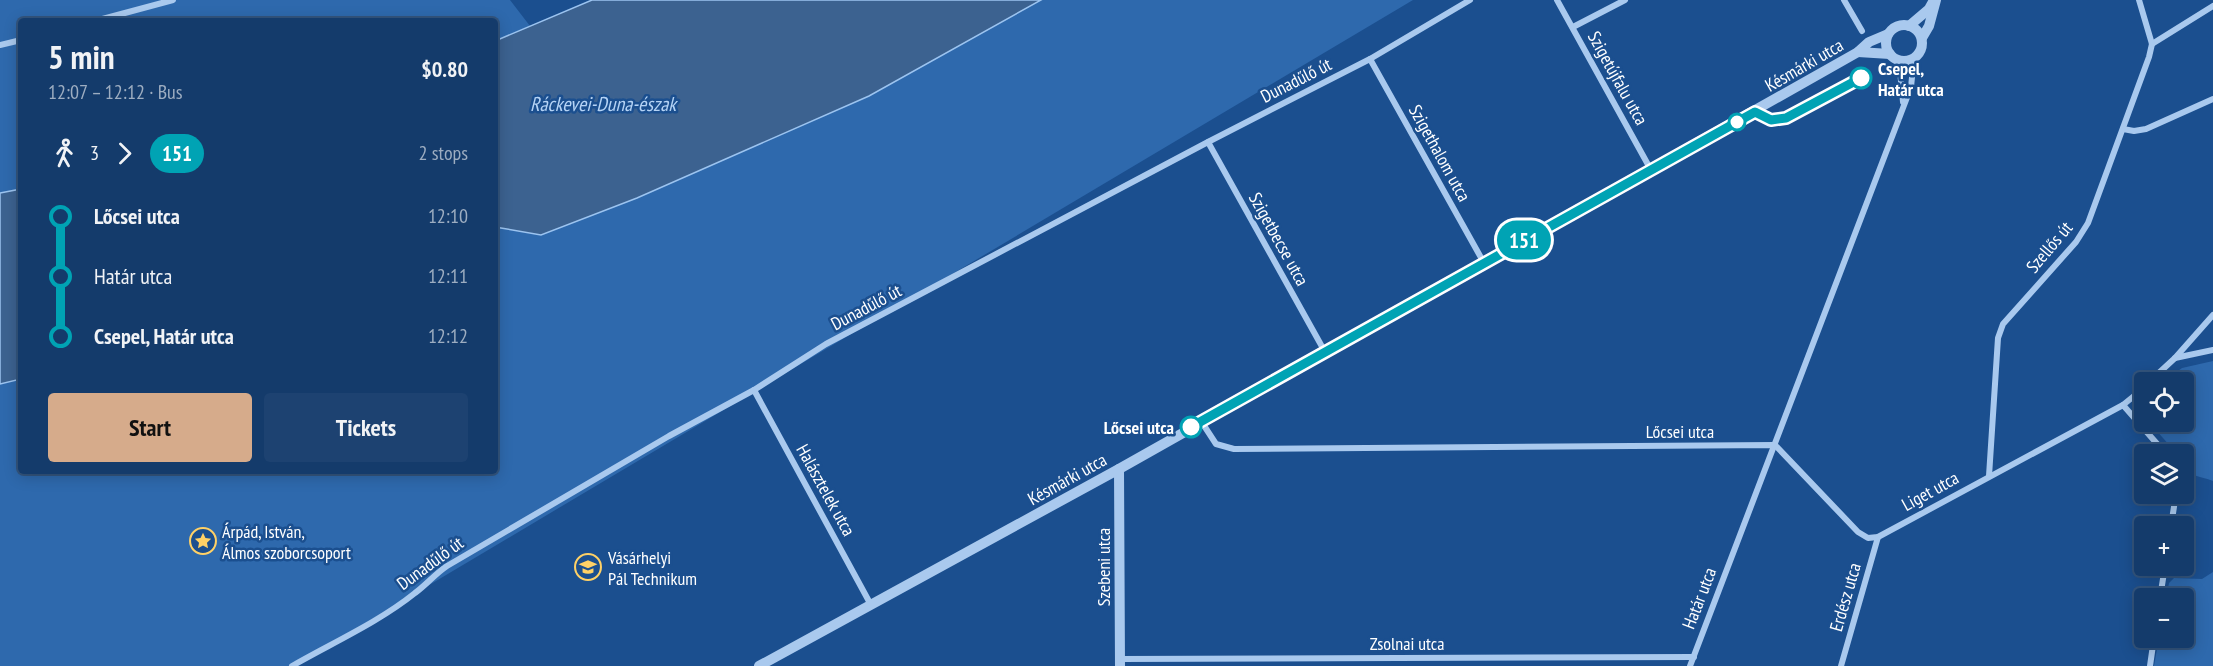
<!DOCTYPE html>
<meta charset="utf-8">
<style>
body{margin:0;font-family:"PT Sans Narrow",sans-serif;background:#1d4271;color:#f1f3f6;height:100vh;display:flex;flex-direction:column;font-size:22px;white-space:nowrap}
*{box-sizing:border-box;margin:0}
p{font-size:20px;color:#9dadc1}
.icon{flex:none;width:33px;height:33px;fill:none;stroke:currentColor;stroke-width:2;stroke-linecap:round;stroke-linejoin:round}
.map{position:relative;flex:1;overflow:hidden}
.side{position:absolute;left:18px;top:18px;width:480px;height:456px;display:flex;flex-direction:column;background:#143b6b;border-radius:6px;box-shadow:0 3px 15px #0003,0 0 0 2px #33557e}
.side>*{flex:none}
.badge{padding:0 12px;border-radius:20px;font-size:21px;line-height:39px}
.tools{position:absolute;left:2134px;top:372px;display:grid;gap:12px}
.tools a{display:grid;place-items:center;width:60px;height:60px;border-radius:6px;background:#143b6b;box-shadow:0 3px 15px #0003,0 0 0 2px #33557e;font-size:30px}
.map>.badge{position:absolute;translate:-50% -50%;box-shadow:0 0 0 3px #fff}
.legs{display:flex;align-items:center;gap:9px;height:66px;padding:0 30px;font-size:20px}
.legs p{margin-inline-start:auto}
.summary{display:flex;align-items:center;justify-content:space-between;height:102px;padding:0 30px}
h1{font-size:33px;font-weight:600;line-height:45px}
.action{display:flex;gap:12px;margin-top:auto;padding:12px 30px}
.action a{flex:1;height:69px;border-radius:6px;background:#d6ab8b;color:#111;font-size:24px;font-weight:600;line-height:69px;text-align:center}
.action a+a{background:#1d4271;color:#f1f3f6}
ul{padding:0 30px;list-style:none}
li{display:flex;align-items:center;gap:21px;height:60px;font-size:22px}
li i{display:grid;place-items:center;width:9px;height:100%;margin:0 8px;background:currentColor}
li i::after{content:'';width:15px;height:15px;margin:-8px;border:4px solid;border-radius:50%;background:#143b6b}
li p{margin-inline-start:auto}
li:first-child i{background:linear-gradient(#0000 50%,currentColor 0)}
li:last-child i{background:linear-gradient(currentColor 50%,#0000 0)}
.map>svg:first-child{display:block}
.green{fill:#2e69ad}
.water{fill:#3c6290;stroke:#9cc4f0;stroke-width:1.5}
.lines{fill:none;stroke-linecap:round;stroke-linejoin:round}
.minor{stroke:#a9c9ee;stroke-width:6}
.tertiary{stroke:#a9c9ee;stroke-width:10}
.line-1-casing{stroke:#fff;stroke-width:14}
.line-1{stroke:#00a3b4;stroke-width:9}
.stop-1-dot{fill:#fff;stroke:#00a3b4;stroke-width:3}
.labels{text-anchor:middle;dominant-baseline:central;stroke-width:5;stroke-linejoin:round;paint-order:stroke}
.street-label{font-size:18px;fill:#fff;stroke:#1b4f8f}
.stop-label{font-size:18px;font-weight:bold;fill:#fff;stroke:#1b4f8f;text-anchor:start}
.poi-label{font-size:18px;fill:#fff;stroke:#1b4f8f;text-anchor:start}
.water-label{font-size:20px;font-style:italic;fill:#b5d3f5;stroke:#1b4f8f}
</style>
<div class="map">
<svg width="2213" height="666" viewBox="0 0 2213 666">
<rect width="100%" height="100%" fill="#1b4f8f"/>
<g class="green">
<path d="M 0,0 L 510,0 L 530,26 L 495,41 L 495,21 L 21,21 L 21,189 L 0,193 Z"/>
<path d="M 1041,0 L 1413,0 L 293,666 L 0,666 L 0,384 L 21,379 L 21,471 L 495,471 L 495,227 L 541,235 L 869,96 Z"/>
<path d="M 2213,361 L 2213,481 C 2195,474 2184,478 2184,454 L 2177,454 L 2149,422 L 2184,422 L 2184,382 L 2163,382 L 2182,368 Z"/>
<path d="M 2213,572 L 2213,666 L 2154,666 L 2159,638 L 2184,638 L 2184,598 L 2166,598 L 2169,583 L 2174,578 L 2202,579 Z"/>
</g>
<g class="water">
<path d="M 592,0 L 1041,0 L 869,96 L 637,198 L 541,235 L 495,227 L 495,41 Z"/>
<path d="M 21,189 L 21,379 L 0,384 L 0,193 Z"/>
</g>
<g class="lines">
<g class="minor">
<path d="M 1557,0 L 1651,170"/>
<path d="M 1844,0 L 1862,31"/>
<path d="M 95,21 L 173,0"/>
<path d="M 1573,27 L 1625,0"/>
<path d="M 2152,44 L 2213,6"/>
<path d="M 0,45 L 21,40"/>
<path d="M 1370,59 L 1484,263"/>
<path d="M 1899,60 L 1903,102"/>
<path d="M 2123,129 L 2134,131 L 2146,129 L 2213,99"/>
<path d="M 1208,142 L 1325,352"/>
<path d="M 2175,358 L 2213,350"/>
<path d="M 2149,382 L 2175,358 L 2213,315"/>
<path d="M 754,390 L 871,605"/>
<path d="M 2123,405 L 2166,454"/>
<path d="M 1201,421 L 1216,444 L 1234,449 L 1775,445 L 1858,532 L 1868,538 L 1878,537 L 2123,405 L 2145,387"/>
<path d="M 1989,476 L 1998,338 L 2003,324 L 2076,242 L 2088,223 L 2149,57 L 2152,44 L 2139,0"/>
<path d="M 2171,526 L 2176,494"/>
<path d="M 2160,598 L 2165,566"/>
<path d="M 1120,659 L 1694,657"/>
<path d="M 292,666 C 332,643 379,622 415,593 C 426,585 435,574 447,566 L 669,436 L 754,390 L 826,344 L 1208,142 L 1370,59 L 1470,0"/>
<path d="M 1690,666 L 1911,87 L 1914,58"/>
<path d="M 1841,666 L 1878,537"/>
<path d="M 2150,666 L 2154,638"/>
</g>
<g class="tertiary">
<circle cx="1904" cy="43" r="18"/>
<path d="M 1909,26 L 1929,9 L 1934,0"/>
<path d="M 1922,38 L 1929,26 L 1936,0"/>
<path d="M 1858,52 L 1890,54"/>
<path d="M 1119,469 L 1120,666"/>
<path d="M 759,666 L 1119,469 L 1858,52 L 1869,42 L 1888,34"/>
</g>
</g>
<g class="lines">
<defs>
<path id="line-1" d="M 1191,427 L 1755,112 L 1771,120 L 1786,118 L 1861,78"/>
</defs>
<use href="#line-1" class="line-1-casing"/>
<use href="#line-1" class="line-1"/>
</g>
<defs>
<symbol id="sight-ring" viewBox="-11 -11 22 22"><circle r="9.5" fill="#1b4f8f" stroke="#ffd166" stroke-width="1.5"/><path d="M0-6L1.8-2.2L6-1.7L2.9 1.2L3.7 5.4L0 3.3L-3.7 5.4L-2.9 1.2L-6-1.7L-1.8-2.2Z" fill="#ffd166"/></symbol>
<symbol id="school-ring" viewBox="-11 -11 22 22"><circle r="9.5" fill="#1b4f8f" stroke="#ffd166" stroke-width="1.5"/><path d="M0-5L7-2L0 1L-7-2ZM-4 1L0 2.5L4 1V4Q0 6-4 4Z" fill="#ffd166"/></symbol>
</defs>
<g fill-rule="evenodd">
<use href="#sight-ring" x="188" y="526" width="30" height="30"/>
<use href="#school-ring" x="573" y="552" width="30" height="30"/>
</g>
<g class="stop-1-dot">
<circle cx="1861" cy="78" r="10"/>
<circle cx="1737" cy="122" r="8"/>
<circle cx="1191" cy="427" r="10"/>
</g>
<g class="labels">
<g class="street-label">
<text transform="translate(1804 65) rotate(-30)">Késmárki utca</text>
<text transform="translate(1618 78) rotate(61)">Szigetújfalu utca</text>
<text transform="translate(1296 80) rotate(-27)">Dunadűlő út</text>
<text transform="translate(1440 153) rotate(61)">Szigethalom utca</text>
<text transform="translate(1279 239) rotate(61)">Szigetbecse utca</text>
<text transform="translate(2049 247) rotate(-50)">Szellős út</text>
<text transform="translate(866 307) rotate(-28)">Dunadűlő út</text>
<text x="1680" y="431">Lőcsei utca</text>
<text transform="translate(1067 479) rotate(-29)">Késmárki utca</text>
<text transform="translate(826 490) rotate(61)">Halásztelek utca</text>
<text transform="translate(1930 491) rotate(-29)">Liget utca</text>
<text transform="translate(430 563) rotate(-36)">Dunadűlő út</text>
<text transform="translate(1103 567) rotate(-90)">Szebeni utca</text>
<text transform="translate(1845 597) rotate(-74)">Erdész utca</text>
<text transform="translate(1699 598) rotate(-69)">Határ utca</text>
<text x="1407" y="643">Zsolnai utca</text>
</g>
<g class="stop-label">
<text x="1878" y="68">Csepel,<tspan x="1878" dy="21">Határ utca</tspan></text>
<text x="1174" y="427" text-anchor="end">Lőcsei utca</text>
</g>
<g class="poi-label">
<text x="222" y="531">Árpád, István,<tspan x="222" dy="21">Álmos szoborcsoport</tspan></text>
<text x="608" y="557">Vásárhelyi<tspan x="608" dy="21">Pál Technikum</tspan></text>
</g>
<g class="water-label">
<text x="603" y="104">Ráckevei-Duna-észak</text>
</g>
</g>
</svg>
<div class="tools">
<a><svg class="icon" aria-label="locate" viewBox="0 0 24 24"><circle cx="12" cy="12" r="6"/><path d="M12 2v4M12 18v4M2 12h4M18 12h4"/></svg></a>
<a><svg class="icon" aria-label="layers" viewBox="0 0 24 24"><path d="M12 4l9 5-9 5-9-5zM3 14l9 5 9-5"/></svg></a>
<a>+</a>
<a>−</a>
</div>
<b class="badge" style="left:1524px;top:240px;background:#00a3b4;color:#fff">151</b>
<section class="side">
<div class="summary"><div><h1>5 min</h1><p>12:07 – 12:12 · Bus</p></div><b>$0.80</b></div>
<div class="legs"><svg class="icon" aria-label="walk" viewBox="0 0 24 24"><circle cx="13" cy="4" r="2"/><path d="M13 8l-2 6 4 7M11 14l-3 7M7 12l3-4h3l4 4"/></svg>3<svg class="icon" aria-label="forward" viewBox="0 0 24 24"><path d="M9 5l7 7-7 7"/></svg><b class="badge" style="background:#00a3b4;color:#fff">151</b><p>2 stops</p></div>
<ul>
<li><i style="color:#00a3b4"></i><b>Lőcsei utca</b><p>12:10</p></li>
<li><i style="color:#00a3b4"></i><span>Határ utca</span><p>12:11</p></li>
<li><i style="color:#00a3b4"></i><b>Csepel, Határ utca</b><p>12:12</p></li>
</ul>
<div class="action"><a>Start</a><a>Tickets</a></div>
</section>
</div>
